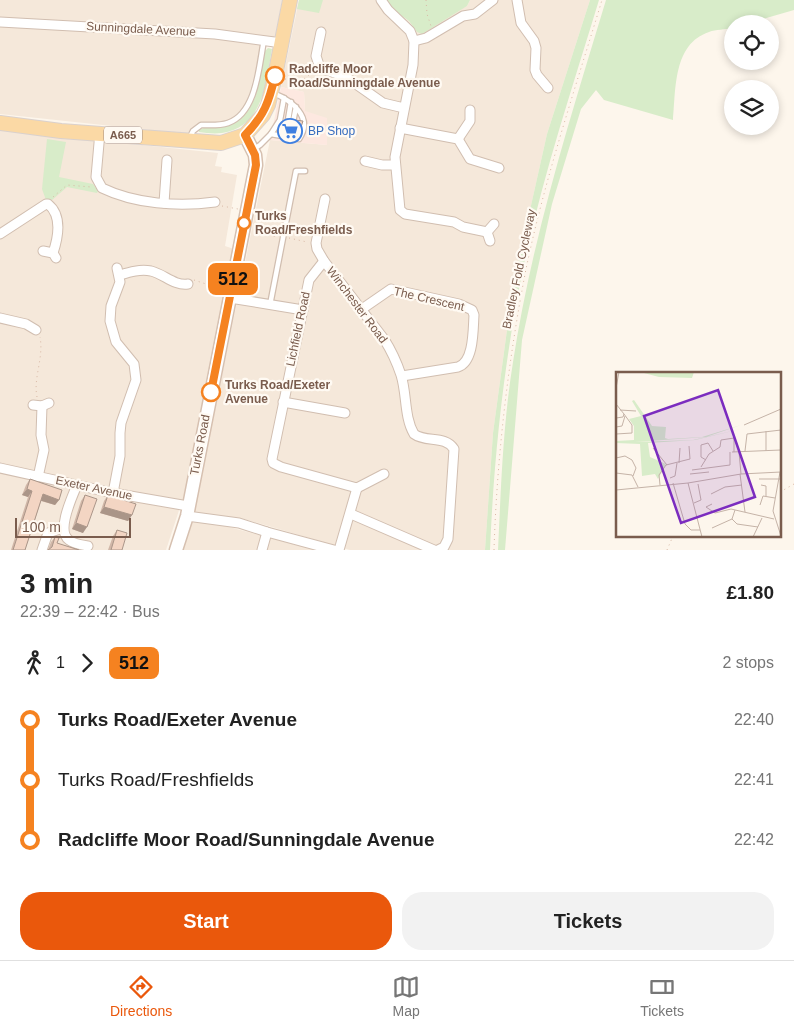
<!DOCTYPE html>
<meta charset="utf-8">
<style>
body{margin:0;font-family:Helvetica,sans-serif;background:#f2f2f2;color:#222;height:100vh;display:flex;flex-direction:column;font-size:19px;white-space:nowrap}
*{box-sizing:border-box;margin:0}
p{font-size:16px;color:#767676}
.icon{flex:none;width:28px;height:28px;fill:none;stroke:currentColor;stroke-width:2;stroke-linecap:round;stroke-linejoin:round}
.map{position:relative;height:550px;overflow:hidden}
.side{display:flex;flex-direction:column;background:#fff;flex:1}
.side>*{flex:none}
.badge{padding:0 10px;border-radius:8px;font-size:18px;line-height:32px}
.controls{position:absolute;left:724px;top:15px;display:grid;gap:10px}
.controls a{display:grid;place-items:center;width:55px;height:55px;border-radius:50%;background:#fff;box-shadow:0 2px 8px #0003;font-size:25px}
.scale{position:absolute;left:15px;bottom:12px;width:116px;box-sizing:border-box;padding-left:5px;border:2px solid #7a5c4d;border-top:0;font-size:14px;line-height:18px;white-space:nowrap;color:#7a5c4d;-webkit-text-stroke:4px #fffaf3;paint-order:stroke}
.map>.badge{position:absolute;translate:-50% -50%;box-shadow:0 0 0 2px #fff}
.legs{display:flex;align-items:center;gap:8px;height:55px;padding:0 20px;font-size:16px}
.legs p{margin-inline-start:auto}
.head{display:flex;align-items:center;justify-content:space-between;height:85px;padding:0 20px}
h1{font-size:28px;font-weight:800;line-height:38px}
.button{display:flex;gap:10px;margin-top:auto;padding:10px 20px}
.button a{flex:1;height:58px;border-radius:20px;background:#ea580c;color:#fff;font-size:20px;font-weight:800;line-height:58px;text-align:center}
.button a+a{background:#f2f2f2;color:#222}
ul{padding:0 20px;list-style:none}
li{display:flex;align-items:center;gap:18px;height:60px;font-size:19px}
li i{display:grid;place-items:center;width:8px;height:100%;margin:0 6px;background:currentColor}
li i::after{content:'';width:12px;height:12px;margin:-6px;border:4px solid;border-radius:50%;background:#fff}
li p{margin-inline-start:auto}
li:first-child i{background:linear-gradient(#0000 50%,currentColor 0)}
li:last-child i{background:linear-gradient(currentColor 50%,#0000 0)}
.menu{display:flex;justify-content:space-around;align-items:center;height:70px;border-top:1px solid #e0e0e0;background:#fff;font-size:14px;color:#767676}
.menu a{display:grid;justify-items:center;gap:2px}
.menu .selected{color:#ea580c}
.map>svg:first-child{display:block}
.residential{fill:#f5e8da}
.commercial{fill:#fde8e0}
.green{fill:#d8ecc9}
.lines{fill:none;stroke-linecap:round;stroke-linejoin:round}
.lane-casing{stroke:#d1beb0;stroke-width:7}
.street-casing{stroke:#d1beb0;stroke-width:11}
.secondary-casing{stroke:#d6c0b0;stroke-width:15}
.primary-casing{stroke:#dad1cd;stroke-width:16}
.path{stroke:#d9b8a5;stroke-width:1;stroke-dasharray:1 4;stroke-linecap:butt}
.lane{stroke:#fff;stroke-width:4.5}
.street{stroke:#fff;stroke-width:9}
.secondary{stroke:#fff;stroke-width:12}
.primary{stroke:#fbd9a5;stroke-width:14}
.wall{fill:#d1b7a8}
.shaded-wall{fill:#aa9588}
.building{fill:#f3d5c3;stroke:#aa9588}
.line-1-casing{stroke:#fff;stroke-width:11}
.line-1{stroke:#f58220;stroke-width:8}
.stop-1-dot{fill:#fff;stroke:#f58220;stroke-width:2.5}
.labels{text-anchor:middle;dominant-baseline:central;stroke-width:4.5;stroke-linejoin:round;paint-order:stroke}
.shield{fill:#fffaf3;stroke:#a28b7f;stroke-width:1}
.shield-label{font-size:11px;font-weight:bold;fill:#7a5c4d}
.street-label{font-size:12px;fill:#7a5c4d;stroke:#fffaf3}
.stop-label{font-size:12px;font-weight:bold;fill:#7a5c4d;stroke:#fffaf3;text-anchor:start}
.shop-label{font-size:12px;fill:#366cbe;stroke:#fffaf3;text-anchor:start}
.inset-road{fill:none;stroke:#c5b3a7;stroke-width:1}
.view{fill:#7b2cbf;fill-opacity:0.15;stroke:#7b2cbf;stroke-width:2.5}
.inset-edge{fill:none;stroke:#7a5c4d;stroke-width:2.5}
</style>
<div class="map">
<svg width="794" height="550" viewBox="0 0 794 550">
<rect width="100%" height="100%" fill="#fdf6ec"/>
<g class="residential">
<path d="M 0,0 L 282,0 L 275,38 L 264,37 L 247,103 L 232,119 L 219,124 L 199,123 L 187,134 L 0,114 Z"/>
<path d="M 299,0 L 386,0 L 394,10 L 409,21 L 415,30 L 467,6 L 470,0 L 590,0 L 547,134 L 513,286 L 493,433 L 485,550 L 350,550 L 241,518 L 194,513 L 270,140 L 327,145 L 305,111 L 304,92 L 281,87 Z"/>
<path d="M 0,130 L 218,153 L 215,166 L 222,167 L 221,172 L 237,175 L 225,246 L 234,249 L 185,492 L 166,550 L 0,550 Z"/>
<path d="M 191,521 L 222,525 L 315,550 L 182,550 Z"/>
</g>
<path class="commercial" d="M 281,87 L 304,92 L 305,111 L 327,118 L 327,145 L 270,140 Z"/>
<g class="green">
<path d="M 299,0 L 323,0 L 319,13 L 297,9 Z"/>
<path d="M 386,0 L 470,0 L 467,6 L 422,34 L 417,32 L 409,21 L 394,10 Z"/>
<path d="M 590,0 L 599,0 C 572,89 542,178 523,269 C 504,362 494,455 490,550 L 485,550 L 493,433 L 513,286 L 547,134 Z"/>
<path d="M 606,0 L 794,0 L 794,10 L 746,24 L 732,24 L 732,28 C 725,30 716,29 709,32 C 673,44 676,89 673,120 L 604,100 L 596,90 L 581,109 L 552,204 L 522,340 L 505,550 L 498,550 C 501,487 503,424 513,362 C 532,238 570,119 606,0 Z"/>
<path d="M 268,48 L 272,49 C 266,81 264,127 222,133 C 214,134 206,133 199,132 L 199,130 C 207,125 216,129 226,126 C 258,118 259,78 265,51 Z"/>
<path d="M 47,139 L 66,142 L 59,177 L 93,184 L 98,191 L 97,193 L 67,187 L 52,200 L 46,200 L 42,189 Z"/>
</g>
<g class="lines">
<defs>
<g id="lane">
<path d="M 288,120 L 291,102"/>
<path d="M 293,122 L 296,107"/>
<path d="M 271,134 L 280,120 L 284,98"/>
<path d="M 190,137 L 193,131 L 201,125 C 210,125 219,126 228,123 C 257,113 259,65 264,40"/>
<path d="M 254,149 L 260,145 L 271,134 L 299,139 C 314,117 291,100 273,93"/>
<path d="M 270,305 L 296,171 L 305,171"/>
</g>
<g id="street">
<path d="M 381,0 L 388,10 L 410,31 L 414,41 L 413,65 L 395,157 L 400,210 L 405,214 L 454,222 L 463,227 L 487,232"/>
<path d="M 517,0 L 521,23 L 534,41 L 536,48 L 535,70 L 537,75 L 548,88"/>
<path d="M 0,22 L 215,34 L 282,43"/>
<path d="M 321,32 L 316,56 L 320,68 L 346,77 L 383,103 L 404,108"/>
<path d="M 414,41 L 426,38 L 463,16 L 475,14 L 493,0"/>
<path d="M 400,128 L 458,139 L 470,159 L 499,168"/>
<path d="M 100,132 L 96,177 L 102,188 C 135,204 178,207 215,202"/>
<path d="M 458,139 L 470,121 L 470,110"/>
<path d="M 365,161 L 382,165 L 395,165"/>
<path d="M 325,199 L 316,243 L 317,249 L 324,261 L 384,339 C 391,350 397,363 401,375 C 407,394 404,417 414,434 C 426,443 445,435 454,449 L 448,539 L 444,547 L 438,550"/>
<path d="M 164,203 L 167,160"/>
<path d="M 0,234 L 46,204 L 48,204 C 63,216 58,238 53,253"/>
<path d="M 490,241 L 487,232 L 494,224"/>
<path d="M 43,251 L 53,253 L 56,258"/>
<path d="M 324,261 L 309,280 L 272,459 L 273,463 L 281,467 L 357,488"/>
<path d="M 120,275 C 130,272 140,269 151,271 C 164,274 174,286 188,284"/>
<path d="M 230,298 L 303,310"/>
<path d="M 362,309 L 391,289 L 459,304 L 472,310 L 474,315 C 473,330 474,362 458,367 L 402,376"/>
<path d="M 0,318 L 26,324 L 36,330"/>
<path d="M 283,402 L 345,413"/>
<path d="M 33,405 L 42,406 L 49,403"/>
<path d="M 0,468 L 113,493 L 188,506"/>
<path d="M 38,477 L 44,450 L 41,435 L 42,406"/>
<path d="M 77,485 C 72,497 56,531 69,540 C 74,544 82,545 88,546"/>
<path d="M 357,488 L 384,474"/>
<path d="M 113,493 L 120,456 L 120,433 L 121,423 L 136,380 L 134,364 L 116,342 L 110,321 L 111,306 L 120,282 L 117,268"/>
<path d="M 351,514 L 434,550"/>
<path d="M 187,516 L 239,523 L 267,532 L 334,550"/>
<path d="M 42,550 L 48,533 L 63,528"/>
<path d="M 262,550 L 267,532"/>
<path d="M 339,550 L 357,488"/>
</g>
<path id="secondary" d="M 176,550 L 187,516 L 256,165 L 255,155 L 245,135"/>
<path id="primary" d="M 0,123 L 61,131 L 221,143 L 245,135 L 263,115 L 268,105 L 275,76 L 290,0"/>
</defs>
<use href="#lane" class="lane-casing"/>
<use href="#street" class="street-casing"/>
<use href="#secondary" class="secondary-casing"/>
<use href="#primary" class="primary-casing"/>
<g class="path">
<path d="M 426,0 L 427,14 L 431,26"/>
<path d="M 285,79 L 301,81 L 313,72"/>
<path d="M 53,197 L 67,185 L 91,187"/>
<path d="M 222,206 L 238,209"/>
<path d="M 254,232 L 277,237"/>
<path d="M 289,238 L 307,242"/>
<path d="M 194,280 L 221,289"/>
<path d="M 37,397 C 33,378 44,358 40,337"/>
<path d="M 780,492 L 794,484"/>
<path d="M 494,550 C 497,456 508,362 526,269 C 545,178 575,89 602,0"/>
<path d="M 667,550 L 673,536"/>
</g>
<use href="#lane" class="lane"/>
<use href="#street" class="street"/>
<use href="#secondary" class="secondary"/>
<use href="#primary" class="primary"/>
</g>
<g class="wall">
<path d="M 286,119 L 297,134 L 280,131 L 283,124 Z"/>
<path d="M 30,479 L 59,500 L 55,505 L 41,501 L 25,550 L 11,550 L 28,497 L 22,495 L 26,485 Z"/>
<path d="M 85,495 L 83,533 L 72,529 L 81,501 Z"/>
<path d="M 108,495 L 132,515 L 128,521 L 100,513 L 104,501 Z"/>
<path d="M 117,530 L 122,550 L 108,550 L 113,536 Z"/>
<path d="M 55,537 L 57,543 L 48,550 L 51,542 Z"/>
</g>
<g class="shaded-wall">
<path d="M 283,127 L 300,130 L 297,134 L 280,131 Z"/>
<path d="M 27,489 L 32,491 L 28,497 L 22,495 Z"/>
<path d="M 43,494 L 59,500 L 55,505 L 39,500 Z"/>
<path d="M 104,507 L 132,515 L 128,521 L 100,513 Z"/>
<path d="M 76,523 L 87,527 L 83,533 L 72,529 Z"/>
</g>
<g class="building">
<path d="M 286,119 L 303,121 L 300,130 L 283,127 Z"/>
<path d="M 30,479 L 62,490 L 59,500 L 43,494 L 25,550 L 13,550 L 32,491 L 27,489 Z"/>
<path d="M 85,495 L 97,499 L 87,527 L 76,523 Z"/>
<path d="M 108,495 L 136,504 L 132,515 L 104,507 Z"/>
<path d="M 117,530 L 127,533 L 122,550 L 111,550 Z"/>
<path d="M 55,537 L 59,538 L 57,543 L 79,550 L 48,550 L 52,547 Z"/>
</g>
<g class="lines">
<defs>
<path id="line-1" d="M 211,392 L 256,165 L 255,155 L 245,135 C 264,116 269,102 275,76"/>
</defs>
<use href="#line-1" class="line-1-casing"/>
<use href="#line-1" class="line-1"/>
</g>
<defs>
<symbol id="supermarket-ring" viewBox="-11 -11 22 22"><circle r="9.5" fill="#fffaf3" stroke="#3f7fe0" stroke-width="1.5"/><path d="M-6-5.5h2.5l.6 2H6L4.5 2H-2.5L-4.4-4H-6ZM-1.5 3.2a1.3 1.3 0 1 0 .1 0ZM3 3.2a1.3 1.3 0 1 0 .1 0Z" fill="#3f7fe0"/></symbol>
</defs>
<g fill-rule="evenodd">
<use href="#supermarket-ring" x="276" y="117" width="28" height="28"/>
</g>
<g class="stop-1-dot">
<circle cx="275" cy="76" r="9"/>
<circle cx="244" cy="223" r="6"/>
<circle cx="211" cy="392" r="9"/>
</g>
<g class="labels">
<rect class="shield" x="104" y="126.5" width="38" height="17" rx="4"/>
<g class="shield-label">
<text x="123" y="135">A665</text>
</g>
<g class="street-label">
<text transform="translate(141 29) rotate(3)">Sunningdale Avenue</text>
<text transform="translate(519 269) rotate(-78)">Bradley Fold Cycleway</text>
<text transform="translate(429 299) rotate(13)">The Crescent</text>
<text transform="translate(357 305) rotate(53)">Winchester Road</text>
<text transform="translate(298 329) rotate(-78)">Lichfield Road</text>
<text transform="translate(200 445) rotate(-79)">Turks Road</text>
<text transform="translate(94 488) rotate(12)">Exeter Avenue</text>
</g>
<g class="stop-label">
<text x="289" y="69">Radcliffe Moor<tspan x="289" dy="14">Road/Sunningdale Avenue</tspan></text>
<text x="255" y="216">Turks<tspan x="255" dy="14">Road/Freshfields</tspan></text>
<text x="225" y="385">Turks Road/Exeter<tspan x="225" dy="14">Avenue</tspan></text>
</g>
<g class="shop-label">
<text x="308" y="131">BP Shop</text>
</g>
</g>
<g transform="translate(616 372)">
<rect width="165" height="165" fill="#fdf6ec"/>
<path d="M 78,0 L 76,6 L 43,5 L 28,1 ZM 18,28 L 36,54 L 50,55 L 49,66 L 52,67 L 86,65 L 125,53 L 90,65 L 19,70 L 77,68 L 125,57 L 79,68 L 32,71 L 34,85 L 50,92 L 42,107 L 39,102 L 26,104 L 24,72 L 0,71 L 0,69 L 18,68 L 18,54 L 13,47 L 25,44 L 16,29 Z" fill="#d8ecc9"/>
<path class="inset-road" d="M 0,16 L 3,0M 0,32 L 8,42 L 7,45 L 0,46M 4,38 L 20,39M 128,53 L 165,37M 0,55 L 6,54 L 9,44M 150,59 L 150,79M 0,62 L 16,61 L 16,53 L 8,42M 37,76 L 51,93M 129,79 L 131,62 L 165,58M 116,80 L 165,78M 123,80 L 125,102M 0,86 L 9,84 L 16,88 L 20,96 L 17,104M 90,88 L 85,85 L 85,73 L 92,71 L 97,79M 63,91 L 64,76M 85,95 L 93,82 L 104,75 L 105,68 L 118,66 L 118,80M 76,98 L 114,93 L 114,80M 164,100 L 157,139 L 165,164M 0,101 L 16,103 L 22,115M 74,102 L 93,100M 124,102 L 129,140M 54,106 L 59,104 L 61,91M 143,107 L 165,107M 57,111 L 69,152 L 75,158 L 84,158M 72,111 L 125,102 L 165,100M 44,113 L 43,103 L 50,93 L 74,87 L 73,74M 145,113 L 150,114 L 150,124M 0,118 L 72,111 L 86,165M 95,122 L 109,115 L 126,113M 78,131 L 85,128 L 82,112M 96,132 L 90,135 L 99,141 L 115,137 L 158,147M 144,133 L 147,124 L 159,126M 119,138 L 116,147 L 121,152 L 142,155M 96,156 L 116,147M 137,165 L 146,146"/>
<path class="view" d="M 102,18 L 139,125 L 65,151 L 28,44 Z"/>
<rect width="165" height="165" class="inset-edge"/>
</g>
</svg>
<div class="controls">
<a><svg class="icon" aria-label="locate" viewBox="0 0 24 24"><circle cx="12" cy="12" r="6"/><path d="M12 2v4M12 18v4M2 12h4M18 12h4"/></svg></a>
<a><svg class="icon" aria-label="layers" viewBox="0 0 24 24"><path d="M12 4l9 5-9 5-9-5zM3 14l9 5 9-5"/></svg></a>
</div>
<div class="scale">100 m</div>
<b class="badge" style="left:233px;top:279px;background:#f58220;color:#111">512</b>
</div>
<section class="side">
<div class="head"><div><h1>3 min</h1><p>22:39 – 22:42 · Bus</p></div><b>£1.80</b></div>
<div class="legs"><svg class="icon" aria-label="walk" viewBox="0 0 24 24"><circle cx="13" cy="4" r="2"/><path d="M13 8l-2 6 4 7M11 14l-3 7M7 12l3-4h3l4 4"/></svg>1<svg class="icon" aria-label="forward" viewBox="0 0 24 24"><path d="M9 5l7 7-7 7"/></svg><b class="badge" style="background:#f58220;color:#111">512</b><p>2 stops</p></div>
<ul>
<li><i style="color:#f58220"></i><b>Turks Road/Exeter Avenue</b><p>22:40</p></li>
<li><i style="color:#f58220"></i><span>Turks Road/Freshfields</span><p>22:41</p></li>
<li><i style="color:#f58220"></i><b>Radcliffe Moor Road/Sunningdale Avenue</b><p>22:42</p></li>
</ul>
<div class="button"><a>Start</a><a>Tickets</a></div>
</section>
<nav class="menu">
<a class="selected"><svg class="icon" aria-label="directions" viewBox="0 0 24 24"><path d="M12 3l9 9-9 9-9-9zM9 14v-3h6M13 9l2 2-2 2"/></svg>Directions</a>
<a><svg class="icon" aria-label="map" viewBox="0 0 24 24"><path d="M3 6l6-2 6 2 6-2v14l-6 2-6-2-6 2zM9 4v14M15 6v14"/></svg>Map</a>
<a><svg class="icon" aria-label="tickets" viewBox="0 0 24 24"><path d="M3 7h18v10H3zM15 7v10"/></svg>Tickets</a>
</nav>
